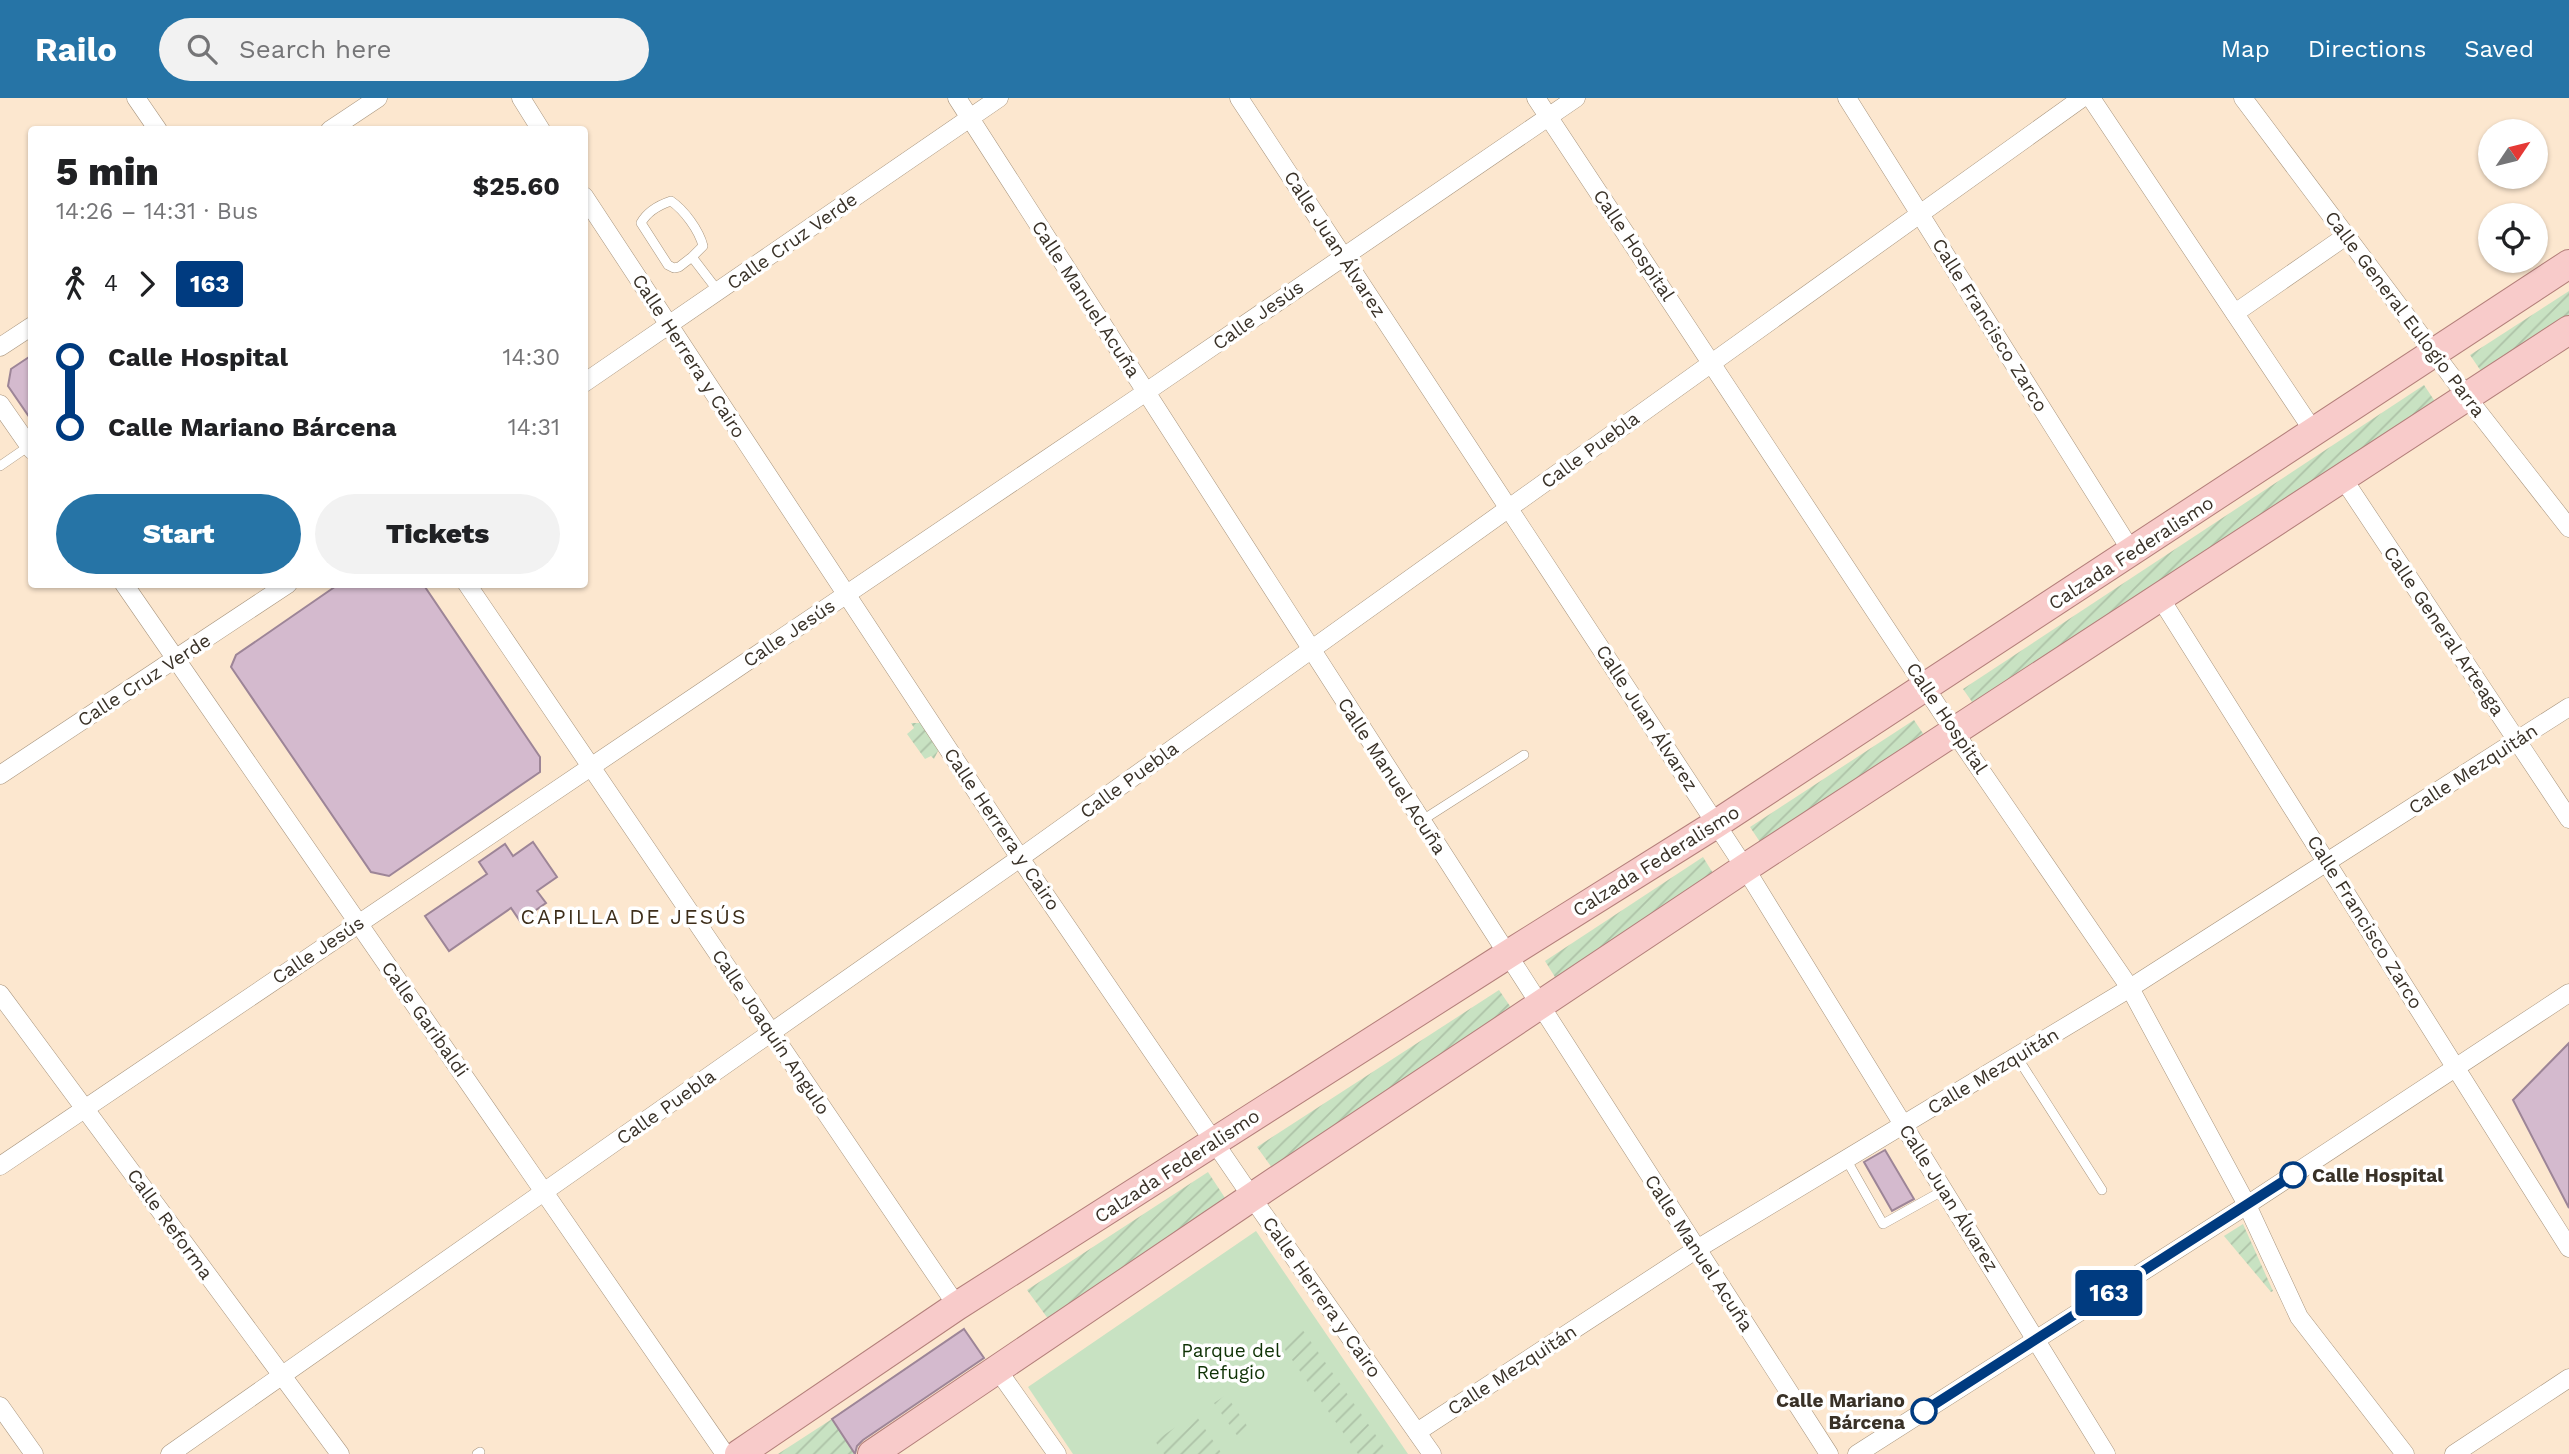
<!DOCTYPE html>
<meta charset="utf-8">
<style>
body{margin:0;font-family:"Work Sans",sans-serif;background:#f2f2f2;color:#202124;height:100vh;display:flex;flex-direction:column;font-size:26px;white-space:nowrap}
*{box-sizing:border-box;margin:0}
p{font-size:23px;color:#757577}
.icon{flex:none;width:38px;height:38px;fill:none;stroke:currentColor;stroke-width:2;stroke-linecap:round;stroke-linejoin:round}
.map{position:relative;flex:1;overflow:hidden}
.panel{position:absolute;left:28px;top:28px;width:560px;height:462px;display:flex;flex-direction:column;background:#fff;border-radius:7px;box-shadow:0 2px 5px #0004}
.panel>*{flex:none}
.badge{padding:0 14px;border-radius:5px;font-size:24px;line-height:46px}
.needle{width:46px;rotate:55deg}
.tools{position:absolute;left:2478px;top:21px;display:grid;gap:14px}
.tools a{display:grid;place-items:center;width:70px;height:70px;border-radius:50%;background:#fff;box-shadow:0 2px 5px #0004;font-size:35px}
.map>.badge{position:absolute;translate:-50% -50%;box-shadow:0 0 0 4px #fff}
.legs{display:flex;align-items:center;gap:10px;height:77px;padding:0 28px;font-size:23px}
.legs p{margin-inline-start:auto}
.headline{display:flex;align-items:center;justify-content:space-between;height:119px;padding:0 28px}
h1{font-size:38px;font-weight:800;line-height:52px}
.cta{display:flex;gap:14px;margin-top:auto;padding:14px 28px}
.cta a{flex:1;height:80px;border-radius:42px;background:#2674a6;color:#fff;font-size:28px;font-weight:800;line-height:80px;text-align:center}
.cta a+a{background:#f2f2f2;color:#202124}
ul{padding:0 28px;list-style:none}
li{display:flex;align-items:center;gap:24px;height:70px;font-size:26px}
li i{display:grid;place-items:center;width:10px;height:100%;margin:0 9px;background:currentColor}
li i::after{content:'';width:18px;height:18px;margin:-9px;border:5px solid;border-radius:50%;background:#fff}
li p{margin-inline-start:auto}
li:first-child i{background:linear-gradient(#0000 50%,currentColor 0)}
li:last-child i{background:linear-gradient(currentColor 50%,#0000 0)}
header{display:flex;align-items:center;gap:42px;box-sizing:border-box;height:98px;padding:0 35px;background:#2674a6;color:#fff}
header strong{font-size:33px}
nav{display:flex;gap:38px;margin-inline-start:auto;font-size:24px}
.search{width:490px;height:63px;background:#f2f2f2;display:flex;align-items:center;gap:18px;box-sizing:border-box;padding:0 24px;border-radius:38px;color:#757577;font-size:26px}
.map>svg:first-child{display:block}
.park{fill:#c8e2c2}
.garden{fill:url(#garden-furrows)}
.building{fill:#d4bace;stroke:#9d8597;stroke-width:2}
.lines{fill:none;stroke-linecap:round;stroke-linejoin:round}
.lane-casing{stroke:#a8957e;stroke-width:10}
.street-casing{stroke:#a8957e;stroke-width:19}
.primary-casing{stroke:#b37f7a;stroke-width:30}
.lane{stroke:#fff;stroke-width:9}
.street{stroke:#fff;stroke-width:18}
.primary{stroke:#f8cbca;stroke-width:28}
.line-1-casing{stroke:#fff;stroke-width:16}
.line-1{stroke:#003b80;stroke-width:10}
.stop-1-dot{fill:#fff;stroke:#003b80;stroke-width:3.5}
.labels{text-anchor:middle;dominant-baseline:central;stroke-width:7;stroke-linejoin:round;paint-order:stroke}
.street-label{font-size:19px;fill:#393127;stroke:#fff}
.stop-label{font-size:19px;font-weight:bold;fill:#393127;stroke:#fff;text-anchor:start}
.park-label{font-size:19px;fill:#0f3205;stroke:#fff}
.neighbourhood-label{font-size:21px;letter-spacing:2px;fill:#3d2d19;stroke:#fff}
</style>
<header>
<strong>Railo</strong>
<div class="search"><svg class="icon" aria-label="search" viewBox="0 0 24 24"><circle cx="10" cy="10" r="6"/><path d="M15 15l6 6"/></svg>Search here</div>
<nav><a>Map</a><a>Directions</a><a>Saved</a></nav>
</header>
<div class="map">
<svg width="2569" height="1356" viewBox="0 0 2569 1356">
<defs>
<pattern id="garden-furrows" width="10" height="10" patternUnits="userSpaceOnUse" patternTransform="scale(1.75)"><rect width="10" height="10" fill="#c8e2c2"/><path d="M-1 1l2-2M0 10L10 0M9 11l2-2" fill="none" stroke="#adc2a7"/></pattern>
</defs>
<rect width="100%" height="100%" fill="#fce7cf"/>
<path class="park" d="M 1256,1133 L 1408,1356 L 1073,1356 L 1028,1289 Z"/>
<g class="garden">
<path d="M 2569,193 L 2569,223 L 2485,279 L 2470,257 Z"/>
<path d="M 2424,287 L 2438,308 L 1977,611 L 1963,591 Z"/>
<path d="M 1914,622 L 1928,643 L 1764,750 L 1750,729 Z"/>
<path d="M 911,625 L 921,625 L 939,651 L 934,661 L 931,658 L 925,661 L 907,636 L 914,630 Z"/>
<path d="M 1703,759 L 1716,780 L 1558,884 L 1545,863 Z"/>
<path d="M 1499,892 L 1514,914 L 1273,1071 L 1257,1049 Z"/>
<path d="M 1208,1074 L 1227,1103 L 1049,1222 L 1027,1192 Z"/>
<path d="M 2243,1126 L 2273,1193 L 2271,1194 L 2224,1138 Z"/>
<path d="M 1302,1231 L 1389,1356 L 1358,1356 L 1281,1246 Z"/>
<path d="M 1226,1297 L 1252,1335 L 1241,1343 L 1214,1305 Z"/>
<path d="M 1195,1316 L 1222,1356 L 1164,1356 L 1155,1343 Z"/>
<path d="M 832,1321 L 855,1356 L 778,1356 Z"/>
</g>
<g class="building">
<path d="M 32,257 L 32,323 L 8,288 L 11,271 Z"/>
<path d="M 339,486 L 423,486 L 540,659 L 540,674 L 389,778 L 371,774 L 231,569 L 236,557 Z"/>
<path d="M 533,744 L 557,779 L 537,793 L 546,805 L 520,823 L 511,810 L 449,853 L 425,818 L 487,776 L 479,764 L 505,746 L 513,758 Z"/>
<path d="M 2569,945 L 2569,1110 L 2513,1002 Z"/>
<path d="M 1885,1052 L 1914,1101 L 1892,1113 L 1864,1064 Z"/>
<path d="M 964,1231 L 984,1260 L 863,1342 L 857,1348 L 855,1356 L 832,1321 Z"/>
</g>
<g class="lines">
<defs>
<g id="lane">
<path d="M 692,159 L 679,169 L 674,170 L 668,167 L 641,125 C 647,114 659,107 671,103 C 684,112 699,132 703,148 L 692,159 L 718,193"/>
<path d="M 0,368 L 29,348"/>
<path d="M 1421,723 L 1524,657"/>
<path d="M 2017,959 L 2102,1092"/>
<path d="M 1846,1061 L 1883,1126 L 1944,1092"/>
<path d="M 477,1356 L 480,1354"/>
</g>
<g id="street">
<path d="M 136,0 L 158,32"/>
<path d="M 521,0 L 541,32"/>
<path d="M 957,0 L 1829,1356"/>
<path d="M 1239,0 L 1745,770 L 2106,1356"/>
<path d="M 1536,0 L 1962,645 L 2130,890 L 2247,1107 L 2299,1219 L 2405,1356"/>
<path d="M 1847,0 L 2132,454"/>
<path d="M 2091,0 L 2314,334"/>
<path d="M 2243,0 L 2476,311 L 2569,430"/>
<path d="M 330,32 L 378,0"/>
<path d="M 584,98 L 1020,760 L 1260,1111 L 1432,1356"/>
<path d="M 2235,215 L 2346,138"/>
<path d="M 0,249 L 32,228"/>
<path d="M 584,285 L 999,0"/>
<path d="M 0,306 L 32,352"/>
<path d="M 2342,379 L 2569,721"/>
<path d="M 124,486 L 725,1356"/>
<path d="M 467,486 L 957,1208"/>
<path d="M 2159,498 L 2569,1150"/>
<path d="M 0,677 L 288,486"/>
<path d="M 0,896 L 340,1356"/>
<path d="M 0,1068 L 1146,294 L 1576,0"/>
<path d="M 997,1271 L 1057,1356"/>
<path d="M 0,1308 L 34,1356"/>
<path d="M 1417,1334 L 1697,1151 L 2130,890 L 2569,609"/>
<path d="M 170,1356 L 1020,760 L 2082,0"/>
<path d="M 1857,1356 L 2247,1107 L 2569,895"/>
<path d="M 2454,1356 L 2569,1280"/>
</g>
<g id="primary">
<path d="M 739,1356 L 957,1208 L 1507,857 L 1716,726 L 2569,166"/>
<path d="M 872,1356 L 1252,1099 L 1745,770 L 2569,232"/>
</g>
</defs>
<use href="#lane" class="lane-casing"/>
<use href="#street" class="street-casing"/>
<use href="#primary" class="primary-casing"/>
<use href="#lane" class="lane"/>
<use href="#street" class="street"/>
<use href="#primary" class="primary"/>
</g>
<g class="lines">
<defs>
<path id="line-1" d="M 1924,1313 L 2293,1077"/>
</defs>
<use href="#line-1" class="line-1-casing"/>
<use href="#line-1" class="line-1"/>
</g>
<g class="stop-1-dot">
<circle cx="2293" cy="1077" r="12"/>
<circle cx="1924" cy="1313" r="12"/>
</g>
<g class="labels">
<g class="street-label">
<text transform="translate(792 143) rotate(-35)">Calle Cruz Verde</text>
<text transform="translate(1335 146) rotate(57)">Calle Juan Álvarez</text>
<text transform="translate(1634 147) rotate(56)">Calle Hospital</text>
<text transform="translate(1086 201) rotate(57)">Calle Manuel Acuña</text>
<text transform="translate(2405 216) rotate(53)">Calle General Eulogio Parra</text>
<text transform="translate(1258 217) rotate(-35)">Calle Jesús</text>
<text transform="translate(1990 227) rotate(58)">Calle Francisco Zarco</text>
<text transform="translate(689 258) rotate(57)">Calle Herrera y Cairo</text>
<text transform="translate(1590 352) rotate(-36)">Calle Puebla</text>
<text transform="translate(2131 455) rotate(-33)">Calzada Federalismo</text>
<text transform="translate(2444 533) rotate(56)">Calle General Arteaga</text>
<text transform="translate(789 535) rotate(-34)">Calle Jesús</text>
<text transform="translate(144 582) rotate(-33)">Calle Cruz Verde</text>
<text transform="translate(1647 620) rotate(57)">Calle Juan Álvarez</text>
<text transform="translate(1947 620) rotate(56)">Calle Hospital</text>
<text transform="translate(2473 671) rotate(-33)">Calle Mezquitán</text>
<text transform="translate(1392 678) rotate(57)">Calle Manuel Acuña</text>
<text transform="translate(1129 682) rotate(-36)">Calle Puebla</text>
<text transform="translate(1002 731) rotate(56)">Calle Herrera y Cairo</text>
<text transform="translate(1656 763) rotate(-32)">Calzada Federalismo</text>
<text transform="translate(2365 824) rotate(58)">Calle Francisco Zarco</text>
<text transform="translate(318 852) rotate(-34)">Calle Jesús</text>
<text transform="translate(425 921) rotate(55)">Calle Garibaldi</text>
<text transform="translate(771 934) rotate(56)">Calle Joaquín Angulo</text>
<text transform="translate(1993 973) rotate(-31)">Calle Mezquitán</text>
<text transform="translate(666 1009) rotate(-35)">Calle Puebla</text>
<text transform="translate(1177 1068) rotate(-33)">Calzada Federalismo</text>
<text transform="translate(1949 1100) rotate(58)">Calle Juan Álvarez</text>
<text transform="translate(170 1126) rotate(54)">Calle Reforma</text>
<text transform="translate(1699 1155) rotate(57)">Calle Manuel Acuña</text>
<text transform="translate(1322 1199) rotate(55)">Calle Herrera y Cairo</text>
<text transform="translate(1512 1272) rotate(-33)">Calle Mezquitán</text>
</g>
<g class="stop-label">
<text x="2312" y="1077">Calle Hospital</text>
<text x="1905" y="1302" text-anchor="end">Calle Mariano<tspan x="1905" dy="22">Bárcena</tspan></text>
</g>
<g class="park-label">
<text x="1231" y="1252">Parque del<tspan x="1231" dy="22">Refugio</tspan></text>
</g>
<g class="neighbourhood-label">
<text x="634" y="818">CAPILLA DE JESÚS</text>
</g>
</g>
</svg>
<div class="tools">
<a><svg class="needle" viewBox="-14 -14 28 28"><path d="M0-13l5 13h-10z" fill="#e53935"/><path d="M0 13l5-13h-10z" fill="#757577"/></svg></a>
<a><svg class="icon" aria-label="locate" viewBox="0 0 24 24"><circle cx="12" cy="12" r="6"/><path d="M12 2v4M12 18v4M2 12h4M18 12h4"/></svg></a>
</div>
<b class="badge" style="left:2109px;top:1195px;background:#003b80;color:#fff">163</b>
<section class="panel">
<div class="headline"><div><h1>5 min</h1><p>14:26 – 14:31 · Bus</p></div><b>$25.60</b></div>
<div class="legs"><svg class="icon" aria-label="walk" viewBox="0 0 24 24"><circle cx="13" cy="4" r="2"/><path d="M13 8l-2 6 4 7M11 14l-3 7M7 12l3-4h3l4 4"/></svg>4<svg class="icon" aria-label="forward" viewBox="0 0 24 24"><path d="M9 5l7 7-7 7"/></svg><b class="badge" style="background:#003b80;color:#fff">163</b></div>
<ul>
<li><i style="color:#003b80"></i><b>Calle Hospital</b><p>14:30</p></li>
<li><i style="color:#003b80"></i><b>Calle Mariano Bárcena</b><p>14:31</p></li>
</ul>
<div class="cta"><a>Start</a><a>Tickets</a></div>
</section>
</div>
